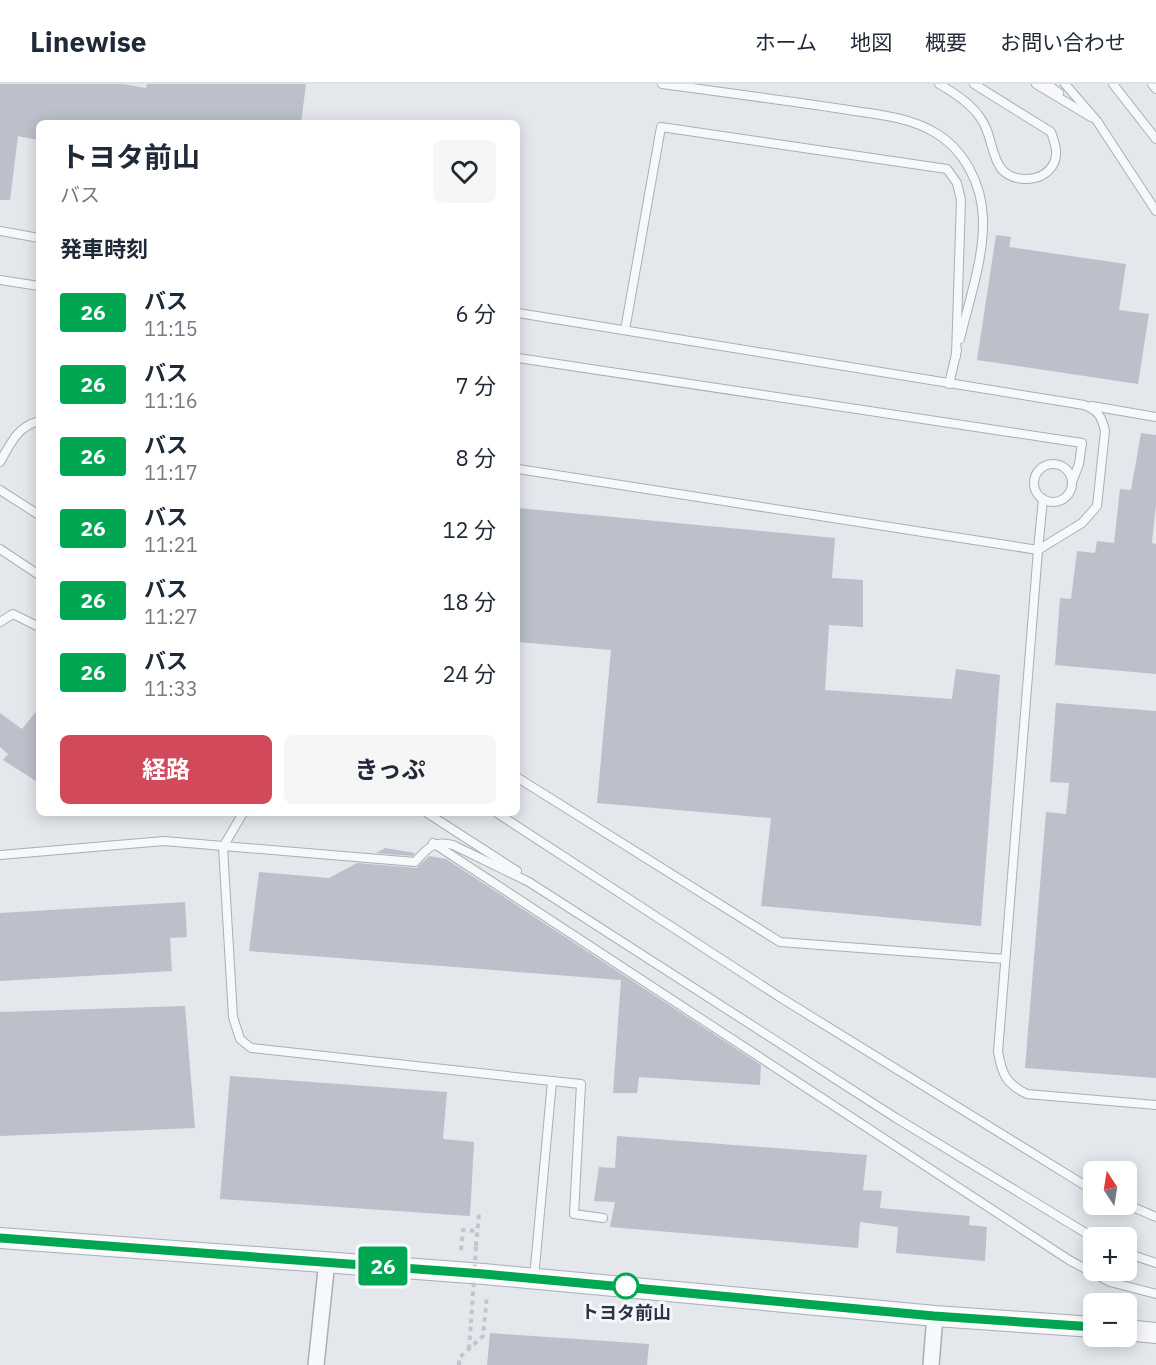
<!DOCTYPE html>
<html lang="ja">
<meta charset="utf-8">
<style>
body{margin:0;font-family:"IBM Plex Sans","Noto Sans JP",sans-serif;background:#f6f6f7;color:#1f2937;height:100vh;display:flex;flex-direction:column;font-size:22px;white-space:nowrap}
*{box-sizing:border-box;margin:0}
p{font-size:20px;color:#747a83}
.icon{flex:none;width:33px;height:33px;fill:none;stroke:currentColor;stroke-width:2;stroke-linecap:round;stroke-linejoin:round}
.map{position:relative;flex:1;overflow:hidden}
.sheet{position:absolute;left:36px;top:36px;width:484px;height:696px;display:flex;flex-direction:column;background:#fff;border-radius:9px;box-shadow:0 3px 15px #0003}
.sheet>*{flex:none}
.badge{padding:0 12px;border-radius:4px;font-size:21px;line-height:39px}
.needle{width:39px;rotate:348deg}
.buttons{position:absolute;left:1083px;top:1077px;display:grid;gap:12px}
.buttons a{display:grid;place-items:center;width:54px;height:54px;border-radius:9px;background:#fff;box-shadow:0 3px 15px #0003;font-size:30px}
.map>.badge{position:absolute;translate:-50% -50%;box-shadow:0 0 0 3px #fff}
h2{padding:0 24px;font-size:22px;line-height:54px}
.round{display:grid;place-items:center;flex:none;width:63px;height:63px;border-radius:9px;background:#f6f6f7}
.overview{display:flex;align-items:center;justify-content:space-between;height:102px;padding:0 24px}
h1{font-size:28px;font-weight:700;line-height:45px}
.button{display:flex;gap:12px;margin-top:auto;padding:12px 24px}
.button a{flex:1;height:69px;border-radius:9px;background:#d1495b;color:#fff;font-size:24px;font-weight:700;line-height:69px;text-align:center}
.button a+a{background:#f6f6f7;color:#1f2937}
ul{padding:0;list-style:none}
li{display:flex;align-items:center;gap:18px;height:72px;padding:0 24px}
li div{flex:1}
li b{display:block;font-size:22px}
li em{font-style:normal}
li .badge{min-width:66px;font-weight:700;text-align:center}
header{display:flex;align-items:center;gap:36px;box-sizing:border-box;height:84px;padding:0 30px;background:#fff;border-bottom:2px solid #e0e1e3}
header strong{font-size:28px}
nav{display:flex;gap:33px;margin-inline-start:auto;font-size:21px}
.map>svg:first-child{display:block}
.building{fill:#bbc0ca}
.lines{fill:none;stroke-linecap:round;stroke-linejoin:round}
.service-casing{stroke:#a9aeb7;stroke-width:10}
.minor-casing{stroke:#a9aeb7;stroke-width:18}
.tertiary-casing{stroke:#a9aeb7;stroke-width:22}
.path{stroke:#c2c5cb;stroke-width:4;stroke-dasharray:4.5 4.5;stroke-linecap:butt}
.service{stroke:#f7f8fa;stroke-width:8}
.minor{stroke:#f7f8fa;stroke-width:15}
.tertiary{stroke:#f7f8fa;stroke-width:20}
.path-bridge{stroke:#c2c5cb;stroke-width:4;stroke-dasharray:4.5 4.5;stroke-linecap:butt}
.line-casing{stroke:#fff;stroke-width:14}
.line{stroke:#00a651;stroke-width:9}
.stop-dot{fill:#fff;stroke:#00a651;stroke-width:3}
.labels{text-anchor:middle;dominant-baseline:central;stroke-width:6;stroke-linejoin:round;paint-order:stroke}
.stop-label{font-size:18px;font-weight:bold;fill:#2b3445;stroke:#f4f6f9}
</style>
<header>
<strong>Linewise</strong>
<nav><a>ホーム</a><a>地図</a><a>概要</a><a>お問い合わせ</a></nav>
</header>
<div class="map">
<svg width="1156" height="1281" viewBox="0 0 1156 1281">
<rect width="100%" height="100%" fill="#e4e7ec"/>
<g class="building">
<path d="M 0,0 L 123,0 L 146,4 L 147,0 L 306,0 L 301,39 L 39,39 L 39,56 L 18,52 L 10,116 L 0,116 Z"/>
<path d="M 996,151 L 1011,153 L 1009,163 L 1126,180 L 1119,226 L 1149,230 L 1138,300 L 977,276 Z"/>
<path d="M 1141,349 L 1156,351 L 1156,420 L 1152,459 L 1156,460 L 1156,590 L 1055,581 L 1060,514 L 1071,515 L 1077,467 L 1095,469 L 1097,457 L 1114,459 L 1120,405 L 1131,406 Z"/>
<path d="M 518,424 L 835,454 L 832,494 L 863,496 L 863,543 L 829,541 L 825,606 L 952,615 L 956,585 L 1000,591 L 981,842 L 761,822 L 771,734 L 597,719 L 611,566 L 518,558 Z"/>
<path d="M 1056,619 L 1156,627 L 1156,994 L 1025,984 L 1046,728 L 1066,730 L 1069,699 L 1050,698 Z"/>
<path d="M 39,624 L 39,699 L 3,676 L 8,670 L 0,663 L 0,629 L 22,645 Z"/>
<path d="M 385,764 L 415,769 L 413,772 L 376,769 Z"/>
<path d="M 429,772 L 446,775 L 761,981 L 760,1001 L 639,993 L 637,1009 L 613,1009 L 621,896 L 249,867 L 259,788 L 329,794 L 357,779 L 417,784 Z"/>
<path d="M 185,818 L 187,853 L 170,854 L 172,887 L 0,897 L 0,829 Z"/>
<path d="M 185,922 L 195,1044 L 0,1052 L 0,928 Z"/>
<path d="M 230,992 L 447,1008 L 443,1055 L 474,1058 L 470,1132 L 220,1115 Z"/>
<path d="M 617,1052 L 867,1071 L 863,1106 L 882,1107 L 880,1124 L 970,1132 L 969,1141 L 987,1143 L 985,1177 L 896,1169 L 898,1143 L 860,1138 L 858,1164 L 610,1143 L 615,1118 L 594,1117 L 599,1083 L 615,1084 Z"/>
<path d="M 490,1249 L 649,1260 L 647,1281 L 487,1281 Z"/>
</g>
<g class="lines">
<defs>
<g id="service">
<path d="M 662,0 C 722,8 782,16 842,25 C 872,30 907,32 934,48 C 964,65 982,100 983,135 C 984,175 969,216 960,255"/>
<path d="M 939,0 C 953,8 970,19 979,32 C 998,55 986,96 1028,95 C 1040,94 1049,89 1054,79 C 1059,69 1054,57 1051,48 L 974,0"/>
<path d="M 1036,0 L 1091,33"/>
<path d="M 1047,0 L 1059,9"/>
<path d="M 1065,0 L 1097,37 L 1156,127"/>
<path d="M 1113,0 L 1156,55"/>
<path d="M 1152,0 L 1156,5"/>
<path d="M 0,147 L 39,154"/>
<path d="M 0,196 L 39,202"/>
<path d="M 518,229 L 1084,321 C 1098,326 1102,333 1105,347 L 1097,422 L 1082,439 L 1038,466 L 998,968 C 1002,990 1006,1000 1027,1010 L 1156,1021"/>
<path d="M 625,246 L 661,43 L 947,85 L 957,99 L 961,116 L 956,272"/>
<path d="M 518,274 L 1082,359 L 1079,380 L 1072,398"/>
<path d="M 949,300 L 957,266"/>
<path d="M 1092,322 L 1156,333"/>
<path d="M 0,378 C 11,359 17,343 39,337"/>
<circle cx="1053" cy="399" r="19"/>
<path d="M 518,385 L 1038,466 L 1043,415"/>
<path d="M 0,406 L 39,431"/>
<path d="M 0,465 L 39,491"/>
<path d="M 0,538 L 13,530 L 39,543"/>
<path d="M 518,694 L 780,858 L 1005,875"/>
<path d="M 243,729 L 223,763 L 233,933 L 240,955 L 251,964 L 552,997 L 534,1194"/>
<path d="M 427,729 L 517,787"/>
<path d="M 497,729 L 778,912 L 1094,1107"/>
<path d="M 433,759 L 1069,1176 L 1110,1198 L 1156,1210"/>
<path d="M 0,771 L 164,757 L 415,778 C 428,764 433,756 453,761 L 529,798 L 896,1034 L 1094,1154"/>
<path d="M 552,997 L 581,1000 L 574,1130 L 603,1134"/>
<path d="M 1126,1120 L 1156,1133"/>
<path d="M 1126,1169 L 1156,1179"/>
</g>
<g id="minor">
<path d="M 316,1281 L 327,1177"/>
<path d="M 931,1281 L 935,1232"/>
</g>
<g id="tertiary">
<path d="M 0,1154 L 484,1190 L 935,1232 L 1094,1243"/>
<path d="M 1126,1246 L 1156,1249"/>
</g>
</defs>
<use href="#service" class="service-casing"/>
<use href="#minor" class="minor-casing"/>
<use href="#tertiary" class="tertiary-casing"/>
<g class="path">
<path d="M 476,1162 L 479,1129"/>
<path d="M 461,1166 L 463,1146 L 477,1147"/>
<path d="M 469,1265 L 471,1239"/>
<path d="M 459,1281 L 459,1274 L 483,1252 L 487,1211"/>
</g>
<use href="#service" class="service"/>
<use href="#minor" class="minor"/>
<use href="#tertiary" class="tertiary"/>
<path class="path-bridge" d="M 471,1239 L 476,1162"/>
</g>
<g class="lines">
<defs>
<path id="line" d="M 0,1154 L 484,1190 L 934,1232 L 1094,1243"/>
</defs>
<use href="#line" class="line-casing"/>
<use href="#line" class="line"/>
</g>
<circle class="stop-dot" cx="626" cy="1202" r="12"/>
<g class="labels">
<g class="stop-label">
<text x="626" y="1228">トヨタ前山</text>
</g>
</g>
</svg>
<div class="buttons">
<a><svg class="needle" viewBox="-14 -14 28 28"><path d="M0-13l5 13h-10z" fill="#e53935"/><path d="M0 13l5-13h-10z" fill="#747a83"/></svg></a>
<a>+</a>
<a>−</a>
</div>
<b class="badge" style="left:383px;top:1182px;background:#00a651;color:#fff">26</b>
<section class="sheet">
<div class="overview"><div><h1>トヨタ前山</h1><p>バス</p></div><a class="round"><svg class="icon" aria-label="heart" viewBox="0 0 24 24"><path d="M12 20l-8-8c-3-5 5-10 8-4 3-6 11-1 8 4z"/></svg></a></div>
<h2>発車時刻</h2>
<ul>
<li><span class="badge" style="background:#00a651;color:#fff">26</span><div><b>バス</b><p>11:15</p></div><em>6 分</em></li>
<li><span class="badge" style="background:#00a651;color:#fff">26</span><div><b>バス</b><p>11:16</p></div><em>7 分</em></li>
<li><span class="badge" style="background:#00a651;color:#fff">26</span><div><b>バス</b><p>11:17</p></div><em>8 分</em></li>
<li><span class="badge" style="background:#00a651;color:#fff">26</span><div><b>バス</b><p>11:21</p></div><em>12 分</em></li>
<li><span class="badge" style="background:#00a651;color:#fff">26</span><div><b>バス</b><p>11:27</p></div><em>18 分</em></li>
<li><span class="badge" style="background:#00a651;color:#fff">26</span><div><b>バス</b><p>11:33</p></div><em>24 分</em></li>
</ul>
<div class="button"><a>経路</a><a>きっぷ</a></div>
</section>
</div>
